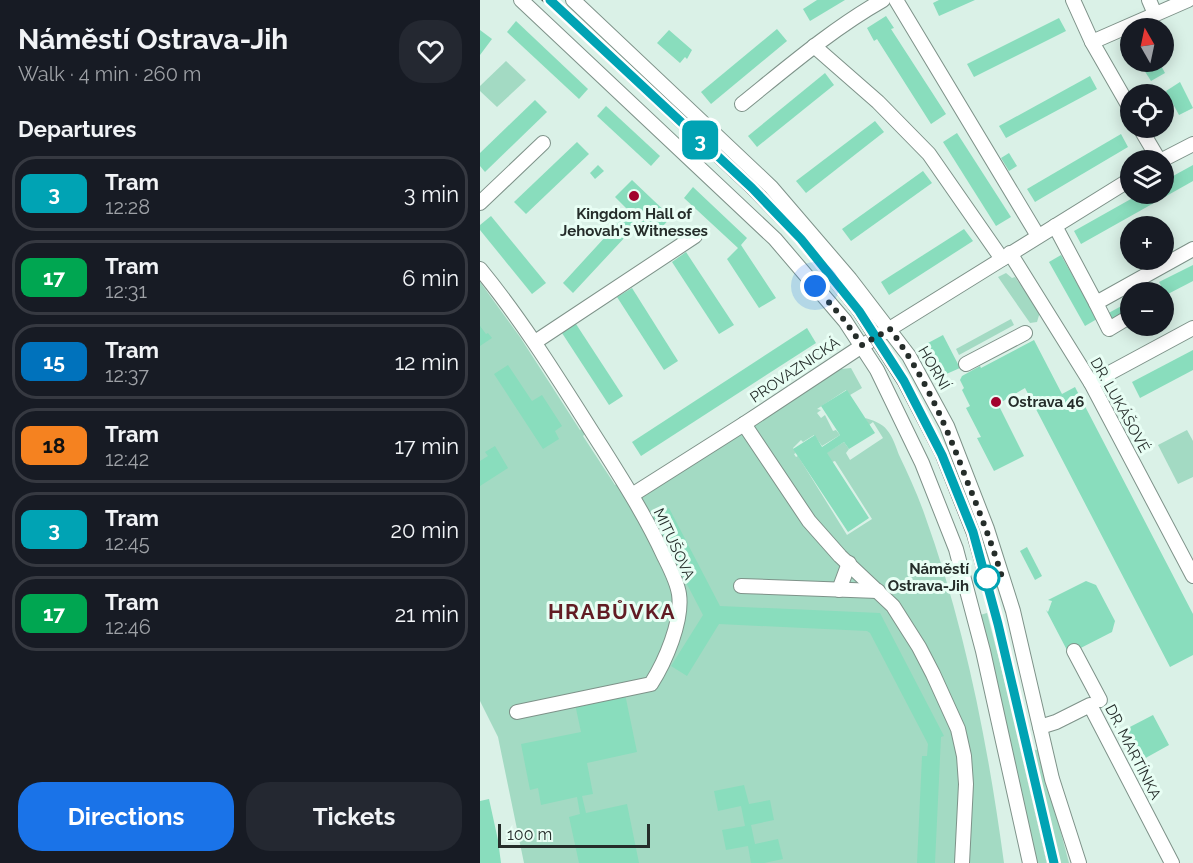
<!DOCTYPE html>
<meta charset="utf-8">
<style>
body{margin:0;font-family:Raleway,sans-serif;background:#242831;color:#f1f3f6;height:100vh;display:flex;flex-direction:column;font-size:22px;white-space:nowrap}
*{box-sizing:border-box;margin:0}
p{font-size:20px;color:#9ea1a6}
.icon{flex:none;width:33px;height:33px;fill:none;stroke:currentColor;stroke-width:2;stroke-linecap:round;stroke-linejoin:round}
.map{position:relative;flex:1;overflow:hidden}
.sheet{display:flex;flex-direction:column;background:#171b24;width:480px}
.sheet>*{flex:none}
.badge{padding:0 12px;border-radius:9px;font-size:21px;line-height:39px}
.needle{width:39px;rotate:351deg}
.buttons{position:absolute;left:640px;top:18px;display:grid;gap:12px}
.buttons a{display:grid;place-items:center;width:54px;height:54px;border-radius:50%;background:#171b24;box-shadow:0 3px 15px #0003;font-size:30px}
.scale{position:absolute;left:18px;bottom:15px;width:152px;box-sizing:border-box;padding-left:6px;border:3px solid #252d2a;border-top:0;font-size:16px;line-height:21px;white-space:nowrap;color:#252d2a;-webkit-text-stroke:4px #e8fef4;paint-order:stroke}
.you{position:absolute;width:30px;height:30px;margin:-15px;border:4px solid #fff;border-radius:50%;background:#1a73e8;box-shadow:0 0 0 9px #1a73e833}
.map>.badge{position:absolute;translate:-50% -50%;box-shadow:0 0 0 3px #fff}
h2{padding:0 18px;font-size:22px;line-height:54px}
.round{display:grid;place-items:center;flex:none;width:63px;height:63px;border-radius:24px;background:#242831}
.summary{display:flex;align-items:center;justify-content:space-between;height:102px;padding:0 18px}
h1{font-size:28px;font-weight:700;line-height:45px}
.action{display:flex;gap:12px;margin-top:auto;padding:12px 18px}
.action a{flex:1;height:69px;border-radius:24px;background:#1a73e8;color:#fff;font-size:24px;font-weight:700;line-height:69px;text-align:center}
.action a+a{background:#242831;color:#f1f3f6}
ul{padding:0;list-style:none}
li{display:flex;align-items:center;gap:18px;height:75px;margin:0 12px 9px;padding:0 6px;border:3px solid #363941;border-radius:24px}
li div{flex:1}
li b{display:block;font-size:22px}
li em{font-style:normal}
li .badge{min-width:66px;font-weight:700;text-align:center}
main{display:flex;flex:1;min-height:0}
.map>svg:first-child{display:block}
.green{fill:#a3dac3}
.building{fill:#89ddbd}
.lines{fill:none;stroke-linecap:round;stroke-linejoin:round}
.minor-casing{stroke:#7e9289;stroke-width:16}
.minor{stroke:#fff;stroke-width:14}
.tram{stroke:#515d58;stroke-width:1.5}
.line-casing{stroke:#fff;stroke-width:14}
.line{stroke:#00a3b4;stroke-width:9}
.walk{stroke:#252d2a;stroke-width:6;stroke-dasharray:0 10.8}
.poi-dot{fill:#a2032e;stroke:#e8fef4;stroke-width:2}
.stop-dot{fill:#fff;stroke:#00a3b4;stroke-width:3}
.labels{text-anchor:middle;dominant-baseline:central;stroke-width:6;stroke-linejoin:round;paint-order:stroke}
.poi-label{font-size:15px;font-weight:bold;fill:#252d2a;stroke:#e8fef4}
.street-label{font-size:15px;fill:#252d2a;stroke:#e8fef4}
.stop-label{font-size:15px;font-weight:bold;fill:#252d2a;stroke:#e8fef4;text-anchor:end}
.district-label{font-size:21px;font-weight:bold;letter-spacing:1.5px;fill:#621c24;stroke:#e8fef4}
</style>
<main>
<section class="sheet">
<div class="summary"><div><h1>Náměstí Ostrava-Jih</h1><p>Walk · 4 min · 260 m</p></div><a class="round"><svg class="icon" aria-label="heart" viewBox="0 0 24 24"><path d="M12 20l-8-8c-3-5 5-10 8-4 3-6 11-1 8 4z"/></svg></a></div>
<h2>Departures</h2>
<ul>
<li><span class="badge" style="background:#00a3b4;color:#fff">3</span><div><b>Tram</b><p>12:28</p></div><em>3 min</em></li>
<li><span class="badge" style="background:#00a651;color:#fff">17</span><div><b>Tram</b><p>12:31</p></div><em>6 min</em></li>
<li><span class="badge" style="background:#0072bc;color:#fff">15</span><div><b>Tram</b><p>12:37</p></div><em>12 min</em></li>
<li><span class="badge" style="background:#f58220;color:#111">18</span><div><b>Tram</b><p>12:42</p></div><em>17 min</em></li>
<li><span class="badge" style="background:#00a3b4;color:#fff">3</span><div><b>Tram</b><p>12:45</p></div><em>20 min</em></li>
<li><span class="badge" style="background:#00a651;color:#fff">17</span><div><b>Tram</b><p>12:46</p></div><em>21 min</em></li>
</ul>
<div class="action"><a>Directions</a><a>Tickets</a></div>
</section>
<div class="map">
<svg width="713" height="863" viewBox="0 0 713 863">
<rect width="100%" height="100%" fill="#daf1e7"/>
<g class="green">
<path d="M 26,61 L 46,80 L 17,107 L 0,91 L 0,86 Z"/>
<path d="M 526,273 L 532,278 L 535,277 L 560,312 L 557,322 L 550,323 L 518,277 Z"/>
<path d="M 0,282 L 40,337 L 100,430 L 102,429 L 105,434 L 103,436 L 135,485 L 139,483 L 150,501 L 359,365 L 361,369 L 371,368 L 382,388 L 370,395 L 366,390 L 337,409 L 341,410 L 337,413 L 341,418 L 345,415 L 353,431 L 356,430 L 360,435 L 342,446 L 334,435 L 323,442 L 321,440 L 313,448 L 316,453 L 314,454 L 316,457 L 318,456 L 367,535 L 392,519 L 355,461 L 352,462 L 346,453 L 364,442 L 369,449 L 366,453 L 370,460 L 403,438 L 393,422 L 389,425 L 385,418 C 392,420 402,423 407,430 C 413,437 416,447 419,455 C 428,474 437,493 444,513 C 485,626 508,745 524,863 L 44,863 L 18,737 L 0,701 Z"/>
<path d="M 531,319 L 534,325 L 479,355 L 476,349 Z"/>
<path d="M 707,430 L 713,441 L 713,477 L 698,484 L 678,445 Z"/>
<path d="M 507,613 L 542,749 L 559,750 L 589,863 L 553,863 L 500,615 Z"/>
</g>
<g class="building">
<path d="M 337,0 L 365,0 L 330,21 L 323,9 Z"/>
<path d="M 459,0 L 495,0 L 459,16 L 453,3 Z"/>
<path d="M 406,16 L 414,28 L 411,29 L 466,114 L 451,124 L 397,39 L 394,41 L 387,28 Z"/>
<path d="M 579,18 L 586,31 L 494,77 L 487,64 Z"/>
<path d="M 36,21 L 108,89 L 99,99 L 27,32 Z"/>
<path d="M 297,29 L 307,41 L 231,104 L 221,92 Z"/>
<path d="M 0,30 L 12,39 L 0,55 Z"/>
<path d="M 189,30 L 212,50 L 207,59 L 205,57 L 200,63 L 177,43 Z"/>
<path d="M 659,62 L 679,62 L 685,73 L 671,81 Z"/>
<path d="M 345,73 L 354,85 L 277,147 L 268,136 Z"/>
<path d="M 610,76 L 617,89 L 526,138 L 519,126 Z"/>
<path d="M 700,82 L 713,108 L 699,115 L 686,91 Z"/>
<path d="M 55,100 L 67,112 L 5,172 L 0,166 L 0,153 Z"/>
<path d="M 126,106 L 180,156 L 171,166 L 117,116 Z"/>
<path d="M 395,121 L 404,132 L 326,193 L 316,181 Z"/>
<path d="M 477,133 L 531,217 L 516,226 L 463,142 Z"/>
<path d="M 641,134 L 648,147 L 555,202 L 547,189 Z"/>
<path d="M 97,142 L 109,154 L 46,214 L 34,202 Z"/>
<path d="M 529,153 L 537,166 L 529,171 L 521,158 Z"/>
<path d="M 118,165 L 124,171 L 115,179 L 110,173 Z"/>
<path d="M 713,165 L 713,181 L 601,244 L 594,231 L 658,195 L 684,194 L 684,181 Z"/>
<path d="M 443,171 L 452,183 L 371,241 L 362,229 Z"/>
<path d="M 152,180 L 191,217 L 175,235 L 160,221 L 93,293 L 83,283 L 149,211 L 135,197 Z"/>
<path d="M 213,187 L 267,238 L 261,245 L 296,298 L 279,308 L 247,259 L 258,248 L 204,198 Z"/>
<path d="M 11,216 L 66,283 L 52,294 L 0,230 L 0,225 Z"/>
<path d="M 484,229 L 493,241 L 409,295 L 401,282 Z"/>
<path d="M 206,252 L 254,325 L 239,334 L 192,262 Z"/>
<path d="M 581,255 L 617,319 L 605,326 L 569,262 Z"/>
<path d="M 713,265 L 713,281 L 686,295 L 679,282 Z"/>
<path d="M 152,288 L 198,361 L 184,370 L 137,297 Z"/>
<path d="M 645,304 L 649,312 L 630,323 L 625,315 Z"/>
<path d="M 96,324 L 143,396 L 129,405 L 82,333 Z"/>
<path d="M 0,326 L 6,334 L 8,333 L 12,338 L 0,346 Z"/>
<path d="M 327,328 L 336,343 L 161,456 L 152,442 Z"/>
<path d="M 463,335 L 480,368 L 464,375 L 448,343 Z"/>
<path d="M 554,340 L 582,394 L 595,387 L 713,614 L 713,655 L 690,667 L 545,388 L 518,404 L 544,456 L 514,471 L 497,438 L 501,437 L 486,408 L 490,406 L 482,390 L 484,388 L 480,380 L 482,376 L 500,366 L 501,368 Z"/>
<path d="M 713,350 L 713,370 L 660,398 L 652,382 Z"/>
<path d="M 28,365 L 52,401 L 62,395 L 82,426 L 75,431 L 79,439 L 63,449 L 14,374 Z"/>
<path d="M 367,390 L 395,433 L 369,449 L 364,442 L 347,453 L 389,518 L 368,532 L 313,449 L 335,435 L 342,447 L 360,435 L 341,406 Z"/>
<path d="M 15,446 L 28,468 L 0,486 L 0,461 L 8,456 L 5,452 Z"/>
<path d="M 189,508 L 240,606 L 400,613 L 464,736 L 461,737 L 455,863 L 437,863 L 442,756 L 447,756 L 448,744 L 390,633 L 387,631 L 239,624 L 207,676 L 191,666 L 223,615 L 172,517 Z"/>
<path d="M 547,547 L 562,576 L 555,580 L 540,551 Z"/>
<path d="M 606,581 L 616,585 L 635,621 L 632,632 L 589,654 L 566,610 L 568,612 L 572,601 L 568,600 Z"/>
<path d="M 145,694 L 157,752 L 107,763 L 113,794 L 102,796 L 106,813 L 147,804 L 159,863 L 99,863 L 89,817 L 100,814 L 97,797 L 61,805 L 58,788 L 50,790 L 41,744 L 101,732 L 95,704 Z"/>
<path d="M 673,715 L 689,745 L 662,760 L 646,729 Z"/>
<path d="M 264,785 L 269,804 L 290,800 L 294,820 L 271,825 L 275,844 L 298,839 L 303,859 L 284,863 L 271,863 L 268,846 L 246,850 L 242,830 L 265,826 L 261,806 L 238,811 L 234,791 Z"/>
<path d="M 9,799 L 18,840 L 21,863 L 0,863 L 0,801 Z"/>
</g>
<g class="lines">
<defs>
<g id="minor">
<path d="M 41,0 L 295,239 L 365,321 L 397,370 L 442,463 L 476,549 L 503,651 L 550,863"/>
<path d="M 93,0 L 291,187 L 370,279 L 429,356 L 467,426 L 507,529 L 533,611 L 572,779 L 599,863"/>
<path d="M 416,0 L 558,236"/>
<path d="M 593,0 L 612,42 L 651,110"/>
<path d="M 669,0 L 675,14"/>
<path d="M 612,42 L 708,0"/>
<path d="M 334,46 L 398,102 L 449,154 L 522,259"/>
<path d="M 262,104 C 308,67 352,29 403,0"/>
<path d="M 660,128 L 679,160"/>
<path d="M 682,160 L 713,144"/>
<path d="M 0,203 L 63,143"/>
<path d="M 575,226 L 616,303 L 713,249"/>
<path d="M 530,253 L 611,383 L 713,576"/>
<path d="M 0,269 C 46,325 84,388 123,449 C 145,484 167,519 184,556 C 190,568 197,581 199,594 C 203,621 185,662 171,684 L 37,712"/>
<path d="M 616,303 L 629,329 L 644,320"/>
<path d="M 55,342 L 215,236"/>
<path d="M 486,364 L 545,333"/>
<path d="M 611,383 L 713,328"/>
<path d="M 264,424 L 329,521 L 360,556 L 413,606 L 439,647 L 453,674 L 478,729 L 484,756 L 486,784 L 482,863"/>
<path d="M 152,495 L 264,424 L 382,346 L 651,179"/>
<path d="M 261,586 L 398,591"/>
<path d="M 359,590 L 369,563"/>
<path d="M 594,651 L 620,700"/>
<path d="M 560,727 L 576,722 L 610,705 L 692,863"/>
</g>
</defs>
<use href="#minor" class="minor-casing"/>
<use href="#minor" class="minor"/>
<path class="tram" d="M 62,0 L 267,192 L 316,242 L 374,315 L 418,384 L 456,457 L 487,535 L 511,618 L 568,863"/>
</g>
<g class="lines">
<defs>
<path id="line" d="M 70,0 L 272,188 L 321,239 L 379,311 L 424,381 L 462,455 L 493,532 L 518,624 L 574,863"/>
</defs>
<use href="#line" class="line-casing"/>
<use href="#line" class="line"/>
<path class="walk" d="M 335,286 L 365,321 L 382,345 L 410,329 C 445,377 466,425 487,481 C 500,513 512,544 522,577 L 507,578"/>
</g>
<g class="poi-dot">
<circle cx="154" cy="196" r="6"/>
<circle cx="516" cy="402" r="6"/>
</g>
<circle class="stop-dot" cx="507" cy="578" r="12"/>
<g class="labels">
<g class="poi-label">
<text x="154" y="214">Kingdom Hall of<tspan x="154" dy="17">Jehovah's Witnesses</tspan></text>
<text x="528" y="402" text-anchor="start">Ostrava 46</text>
</g>
<g class="street-label">
<text transform="translate(454 368) rotate(60)">HORNÍ</text>
<text transform="translate(315 370) rotate(-34)">PROVAZNICKÁ</text>
<text transform="translate(640 405) rotate(61)">DR. LUKÁŠOVÉ</text>
<text transform="translate(194 544) rotate(65)">MITUŠOVA</text>
<text transform="translate(653 752) rotate(63)">DR. MARTÍNKA</text>
</g>
<g class="stop-label">
<text x="489" y="569">Náměstí<tspan x="489" dy="17">Ostrava-Jih</tspan></text>
</g>
<g class="district-label">
<text x="132" y="611">HRABŮVKA</text>
</g>
</g>
</svg>
<div class="buttons">
<a><svg class="needle" viewBox="-14 -14 28 28"><path d="M0-13l5 13h-10z" fill="#e53935"/><path d="M0 13l5-13h-10z" fill="#9ea1a6"/></svg></a>
<a><svg class="icon" aria-label="locate" viewBox="0 0 24 24"><circle cx="12" cy="12" r="6"/><path d="M12 2v4M12 18v4M2 12h4M18 12h4"/></svg></a>
<a><svg class="icon" aria-label="layers" viewBox="0 0 24 24"><path d="M12 4l9 5-9 5-9-5zM3 14l9 5 9-5"/></svg></a>
<a>+</a>
<a>−</a>
</div>
<div class="scale">100 m</div>
<div class="you" style="left:335px;top:286px"></div>
<b class="badge" style="left:220px;top:140px;background:#00a3b4;color:#fff">3</b>
</div>
</main>
